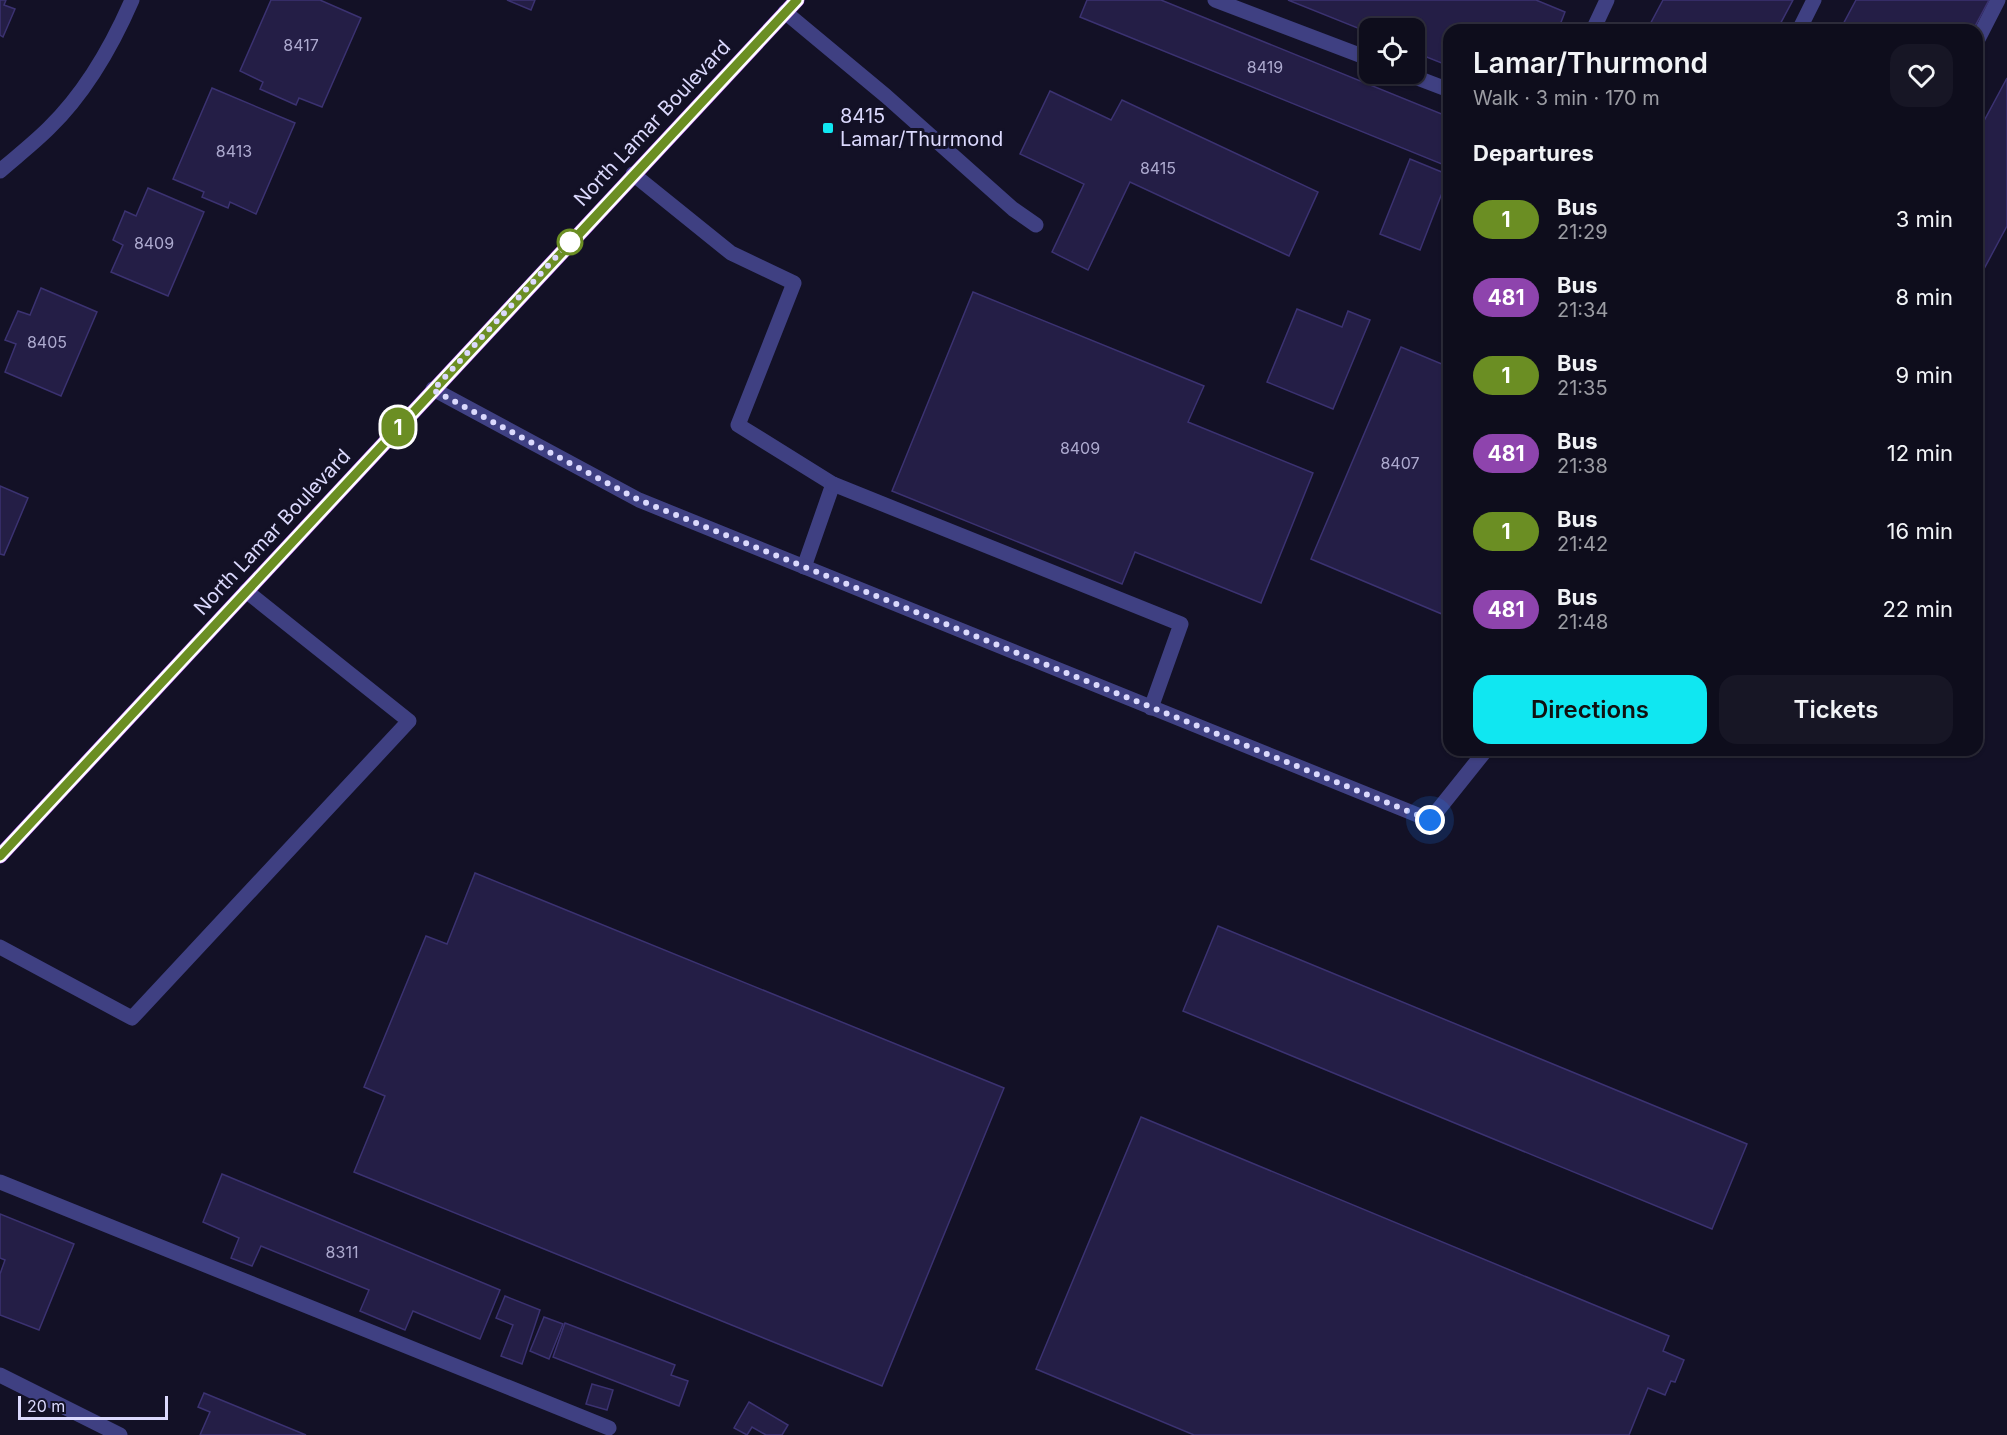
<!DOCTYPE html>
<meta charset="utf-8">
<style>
body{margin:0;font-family:Inter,sans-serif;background:#171625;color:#f1f3f6;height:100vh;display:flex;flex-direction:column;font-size:22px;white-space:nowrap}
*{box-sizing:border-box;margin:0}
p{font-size:20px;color:#9b9ca3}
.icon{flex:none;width:33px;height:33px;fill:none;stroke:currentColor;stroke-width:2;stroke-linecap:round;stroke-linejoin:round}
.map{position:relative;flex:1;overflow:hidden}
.side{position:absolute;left:1443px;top:24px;width:540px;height:732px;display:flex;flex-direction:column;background:#0e0d1c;border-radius:18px;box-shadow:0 2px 4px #0004,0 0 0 2px #2e2d3b}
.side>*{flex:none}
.badge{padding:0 12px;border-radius:20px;font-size:21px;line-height:39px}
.fabs{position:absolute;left:1359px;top:18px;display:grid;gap:12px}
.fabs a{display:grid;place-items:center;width:66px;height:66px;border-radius:12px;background:#0e0d1c;box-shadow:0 2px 4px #0004,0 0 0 2px #2e2d3b;font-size:30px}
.scale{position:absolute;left:18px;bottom:15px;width:150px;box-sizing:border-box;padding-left:6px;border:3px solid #dbd9fd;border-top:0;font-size:16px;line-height:21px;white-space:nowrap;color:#dbd9fd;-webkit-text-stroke:4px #131126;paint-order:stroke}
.you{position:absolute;width:30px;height:30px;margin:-15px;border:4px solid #fff;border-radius:50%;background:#1a73e8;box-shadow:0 0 0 9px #1a73e833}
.map>.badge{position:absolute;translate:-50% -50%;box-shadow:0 0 0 3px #fff}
h2{padding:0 30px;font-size:22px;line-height:54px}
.round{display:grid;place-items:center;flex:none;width:63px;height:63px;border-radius:18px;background:#171625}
.headline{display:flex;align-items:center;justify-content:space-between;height:102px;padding:0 30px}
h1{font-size:28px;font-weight:600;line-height:45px}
.cta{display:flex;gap:12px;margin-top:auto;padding:12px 30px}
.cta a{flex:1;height:69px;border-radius:18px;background:#10e7f1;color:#111;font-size:24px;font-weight:600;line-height:69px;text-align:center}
.cta a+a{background:#171625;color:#f1f3f6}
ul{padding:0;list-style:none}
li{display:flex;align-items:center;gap:18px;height:78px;padding:0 30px}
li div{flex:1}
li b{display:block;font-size:22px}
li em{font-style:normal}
li .badge{min-width:66px;font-weight:700;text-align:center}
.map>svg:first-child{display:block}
.building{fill:#241e46;stroke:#3b3271;stroke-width:1.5}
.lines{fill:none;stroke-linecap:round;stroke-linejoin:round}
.lane{stroke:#3f4082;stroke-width:15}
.street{stroke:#3f4082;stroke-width:15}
.primary{stroke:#b866f6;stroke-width:15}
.line-casing{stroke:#fff;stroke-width:14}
.line{stroke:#6b8e23;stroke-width:9}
.walk{stroke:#dbd9fd;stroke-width:6;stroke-dasharray:0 10.8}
.poi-dot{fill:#10e7f1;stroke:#131126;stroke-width:2}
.stop-dot{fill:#fff;stroke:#6b8e23;stroke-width:3}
.labels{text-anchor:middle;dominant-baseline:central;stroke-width:6;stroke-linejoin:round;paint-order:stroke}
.number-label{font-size:16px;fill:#adaacf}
.poi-label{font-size:20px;fill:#dbd9fd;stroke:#131126;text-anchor:start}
.street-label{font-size:20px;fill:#dbd9fd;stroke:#131126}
</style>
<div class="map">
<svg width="2007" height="1435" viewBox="0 0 2007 1435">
<rect width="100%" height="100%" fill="#131126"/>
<g class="building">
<path d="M 0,0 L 6,0 L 4,5 L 15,9 L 3,37 L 0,35 Z"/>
<path d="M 271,0 L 320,0 L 361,18 L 322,107 L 299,98 L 296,105 L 260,89 L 263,82 L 240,71 Z"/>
<path d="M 507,0 L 535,0 L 531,10 Z"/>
<path d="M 1087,0 L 1161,0 L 1449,117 L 1449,167 L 1080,17 Z"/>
<path d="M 1288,0 L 1536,0 L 1565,12 L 1558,30 L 1449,30 L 1449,66 L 1414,52 L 1414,28 L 1370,28 L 1370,33 Z"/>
<path d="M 1663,0 L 1793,0 L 1777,30 L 1647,30 Z"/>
<path d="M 1856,0 L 1989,0 L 1973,30 L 1840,30 Z"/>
<path d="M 2007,78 L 2007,226 L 1977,282 L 1977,134 Z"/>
<path d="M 212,88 L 295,123 L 256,214 L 230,202 L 228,208 L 202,197 L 204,192 L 173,179 Z"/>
<path d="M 1050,91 L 1111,120 L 1122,100 L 1318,192 L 1289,256 L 1130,182 L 1088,270 L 1052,252 L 1084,184 L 1020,154 Z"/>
<path d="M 1410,159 L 1449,175 L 1420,250 L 1380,234 Z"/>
<path d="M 148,188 L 204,212 L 168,296 L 111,272 L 123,245 L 113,240 L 125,211 L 136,216 Z"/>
<path d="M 41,288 L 97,312 L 61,396 L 5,372 L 16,344 L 5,340 L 18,311 L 30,315 Z"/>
<path d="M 973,292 L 1204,386 L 1188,422 L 1313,473 L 1261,603 L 1135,552 L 1122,584 L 892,491 Z"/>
<path d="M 1297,309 L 1342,327 L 1348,311 L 1370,320 L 1333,409 L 1267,382 Z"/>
<path d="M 1401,347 L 1449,367 L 1449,617 L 1311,559 Z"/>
<path d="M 0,486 L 28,498 L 4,555 L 0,554 Z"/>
<path d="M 475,873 L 1004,1088 L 882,1386 L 354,1172 L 385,1096 L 364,1087 L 426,936 L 447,944 Z"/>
<path d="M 1218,926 L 1747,1144 L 1712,1229 L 1183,1011 Z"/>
<path d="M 1141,1117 L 1669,1336 L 1663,1351 L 1684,1360 L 1675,1382 L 1671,1381 L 1665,1395 L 1648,1388 L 1629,1435 L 1194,1435 L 1036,1369 Z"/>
<path d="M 222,1174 L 500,1290 L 480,1339 L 413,1311 L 405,1330 L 360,1311 L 369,1290 L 261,1246 L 252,1266 L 231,1258 L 239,1238 L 203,1222 Z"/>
<path d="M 0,1214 L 74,1244 L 39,1330 L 0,1315 L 0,1274 L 5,1260 L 0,1258 Z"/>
<path d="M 505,1296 L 540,1310 L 522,1364 L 501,1356 L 513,1325 L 496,1318 Z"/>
<path d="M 544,1317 L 563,1324 L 549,1359 L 530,1351 Z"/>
<path d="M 565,1323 L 675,1365 L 671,1375 L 688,1381 L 679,1406 L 553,1357 Z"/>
<path d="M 592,1384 L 613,1390 L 607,1410 L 586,1404 Z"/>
<path d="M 204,1393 L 306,1435 L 200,1435 L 210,1412 L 198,1407 Z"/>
<path d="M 749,1402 L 788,1425 L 782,1435 L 766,1435 L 752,1427 L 747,1435 L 734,1428 Z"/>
</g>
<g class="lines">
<g class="lane">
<path d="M 1215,0 L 1370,59"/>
<path d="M 785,12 L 886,96 L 1013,209 L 1036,225"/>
<path d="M 1593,30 L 1607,0"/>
<path d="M 1799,30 L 1814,0"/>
<path d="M 1977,41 L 1998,0"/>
<path d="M 1407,74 L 1449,90"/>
<path d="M 633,174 L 731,253 L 794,283 L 738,425 L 833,484 L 804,567"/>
<path d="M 433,389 L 639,500 L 1430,820 L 1486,750"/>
<path d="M 833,484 L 1181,624 L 1151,708"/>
<path d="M 0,947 L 132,1018 L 409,721 L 246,591"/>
<path d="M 0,1182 L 609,1428"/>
<path d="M 0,1375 L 120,1435"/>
</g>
<path class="street" d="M 0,171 C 16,157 34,143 49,128 C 85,93 112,46 132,0"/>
<path class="primary" d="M 0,856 L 797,0"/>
</g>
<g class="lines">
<defs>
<path id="line" d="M 0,856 L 797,0"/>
</defs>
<use href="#line" class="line-casing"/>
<use href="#line" class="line"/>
<path class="walk" d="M 570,242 L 433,390 L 639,500 L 1430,820"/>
</g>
<rect class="poi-dot" x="822" y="122" width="12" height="12" rx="3"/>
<circle class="stop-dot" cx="570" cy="242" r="12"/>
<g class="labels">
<g class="number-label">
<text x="301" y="45">8417</text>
<text x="1265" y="67">8419</text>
<text x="234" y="151">8413</text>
<text x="1158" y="168">8415</text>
<text x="154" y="243">8409</text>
<text x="47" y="342">8405</text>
<text x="1080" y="448">8409</text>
<text x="1400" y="463">8407</text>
<text x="342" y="1252">8311</text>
</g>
<g class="poi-label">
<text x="840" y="116">8415<tspan x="840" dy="23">Lamar/Thurmond</tspan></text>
</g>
<g class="street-label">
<text transform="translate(652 123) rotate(-47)">North Lamar Boulevard</text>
<text transform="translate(272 532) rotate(-47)">North Lamar Boulevard</text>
</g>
</g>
</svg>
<div class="fabs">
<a><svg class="icon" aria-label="locate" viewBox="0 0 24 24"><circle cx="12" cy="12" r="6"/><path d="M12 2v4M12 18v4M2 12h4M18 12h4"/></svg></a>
</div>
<div class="scale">20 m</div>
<div class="you" style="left:1430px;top:820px"></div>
<b class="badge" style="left:398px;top:427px;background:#6b8e23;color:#fff">1</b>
<section class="side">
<div class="headline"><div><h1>Lamar/Thurmond</h1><p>Walk · 3 min · 170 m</p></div><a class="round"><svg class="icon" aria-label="heart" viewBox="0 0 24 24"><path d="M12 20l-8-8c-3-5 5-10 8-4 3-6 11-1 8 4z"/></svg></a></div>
<h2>Departures</h2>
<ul>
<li><span class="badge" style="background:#6b8e23;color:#fff">1</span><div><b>Bus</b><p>21:29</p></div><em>3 min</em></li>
<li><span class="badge" style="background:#8e44ad;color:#fff">481</span><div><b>Bus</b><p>21:34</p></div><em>8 min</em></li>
<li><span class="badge" style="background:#6b8e23;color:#fff">1</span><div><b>Bus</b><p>21:35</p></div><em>9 min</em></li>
<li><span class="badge" style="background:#8e44ad;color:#fff">481</span><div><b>Bus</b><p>21:38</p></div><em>12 min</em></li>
<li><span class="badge" style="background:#6b8e23;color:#fff">1</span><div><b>Bus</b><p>21:42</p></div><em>16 min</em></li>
<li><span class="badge" style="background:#8e44ad;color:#fff">481</span><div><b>Bus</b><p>21:48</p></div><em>22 min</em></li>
</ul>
<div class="cta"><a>Directions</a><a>Tickets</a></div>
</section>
</div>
